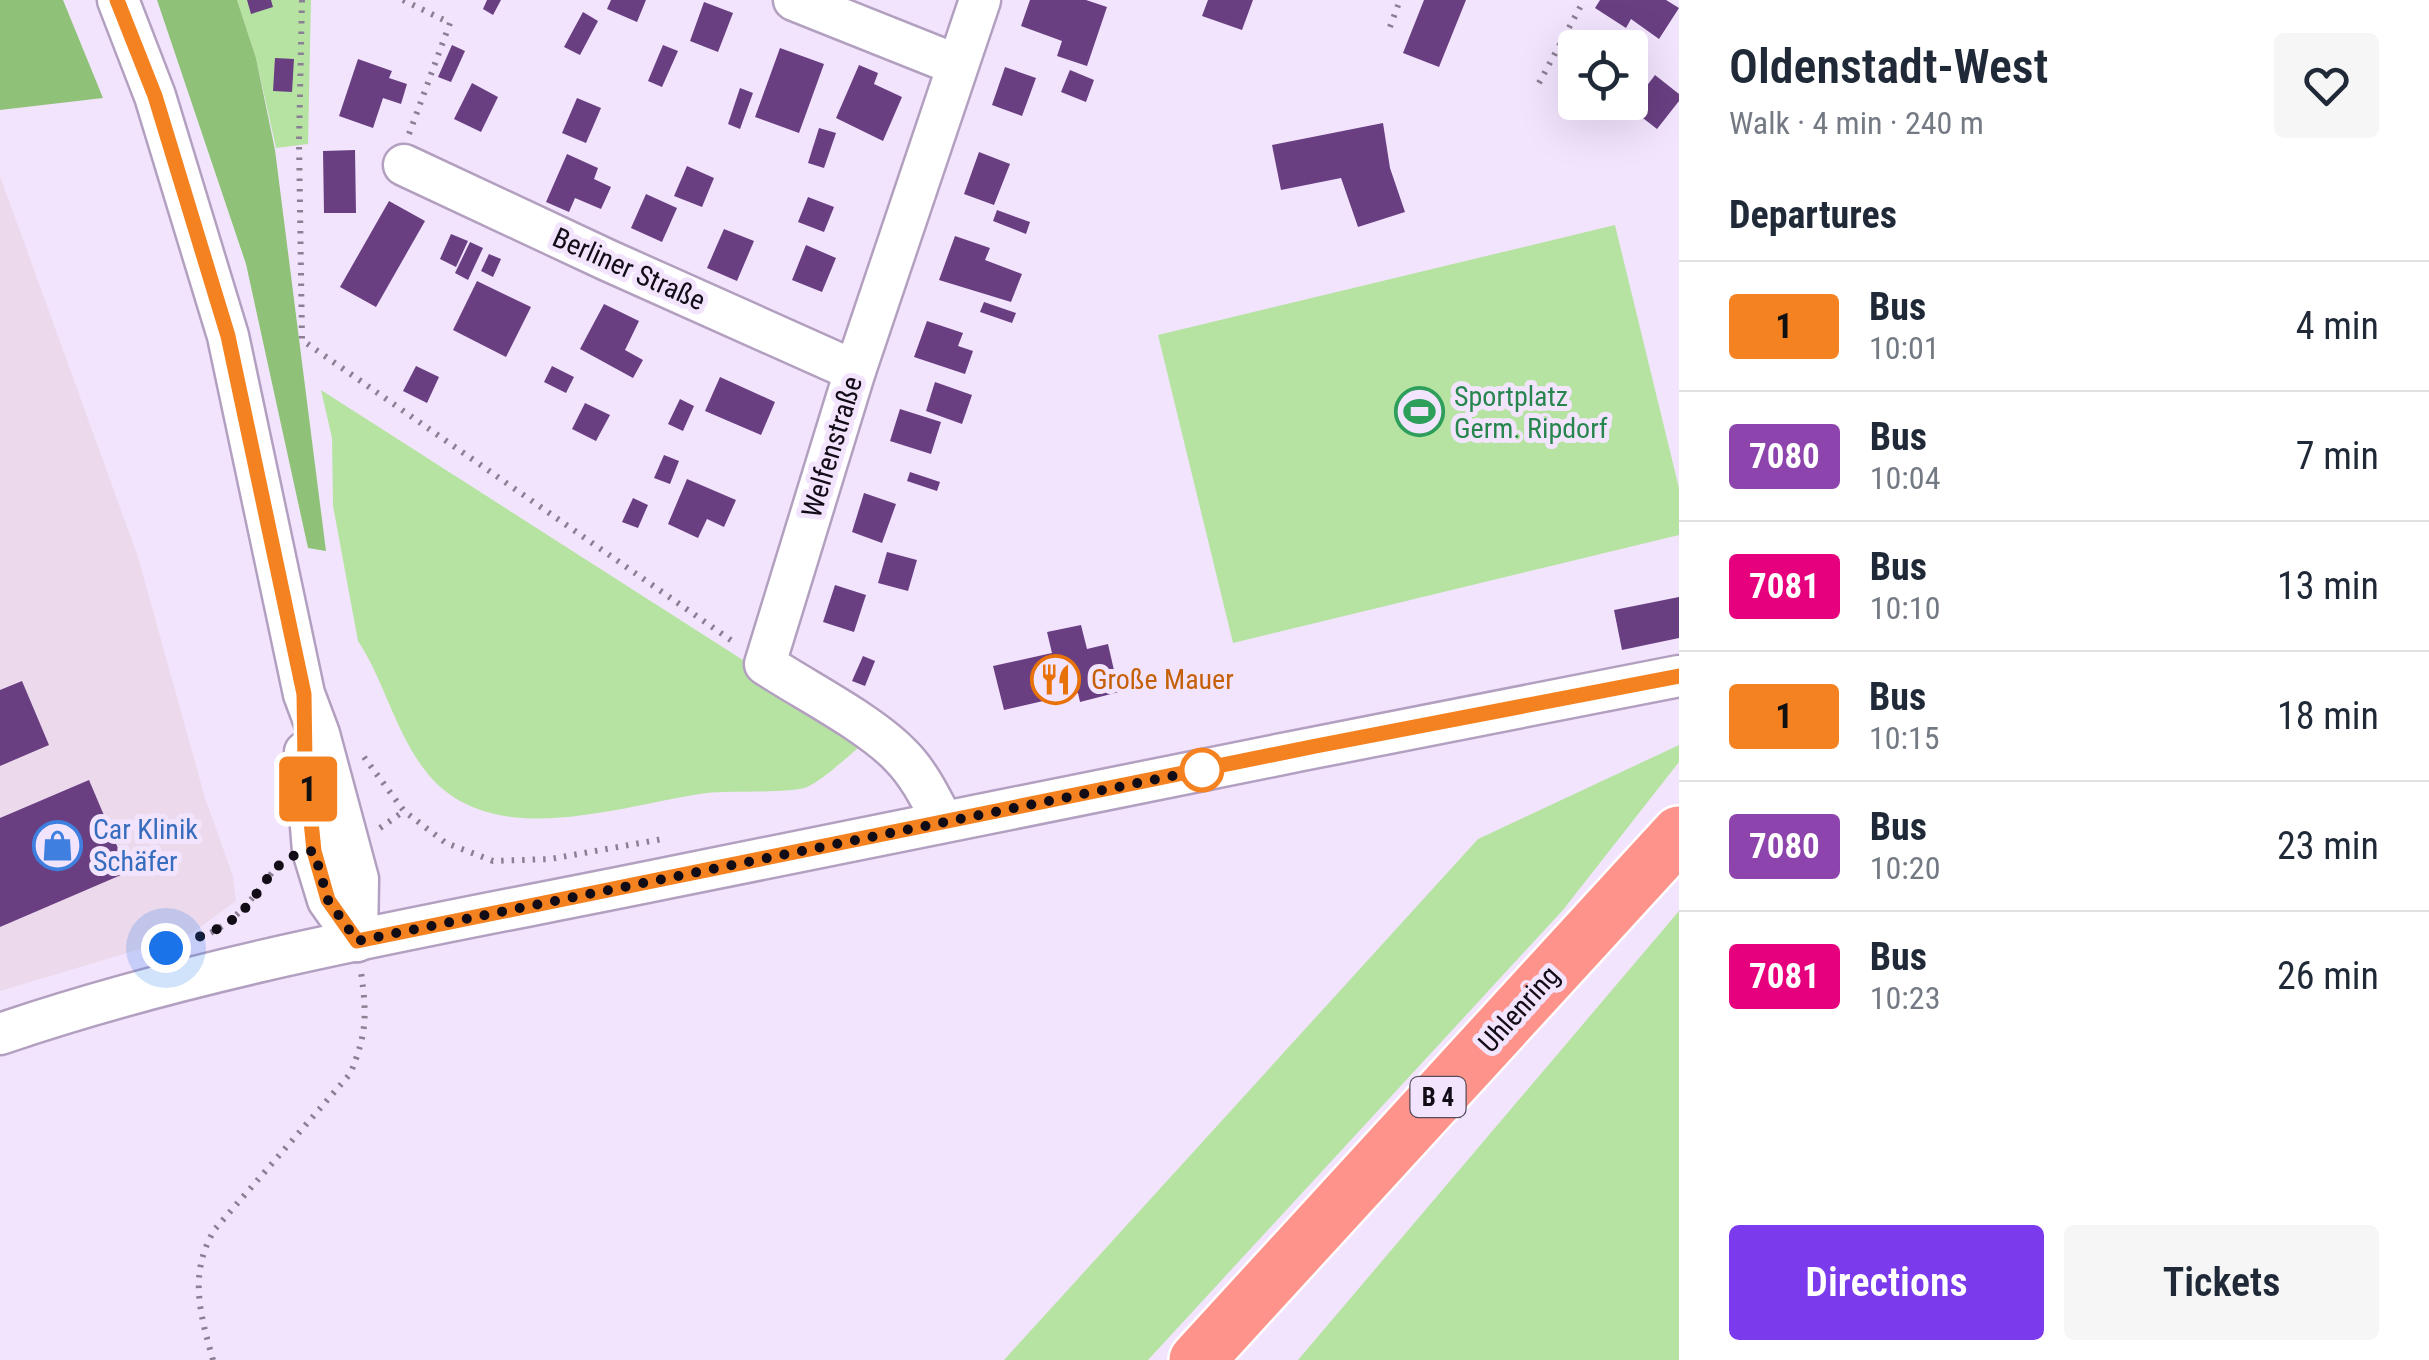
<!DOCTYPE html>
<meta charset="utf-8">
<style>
body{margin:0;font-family:"Roboto Condensed",sans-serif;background:#f6f6f7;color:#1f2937;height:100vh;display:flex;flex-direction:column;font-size:38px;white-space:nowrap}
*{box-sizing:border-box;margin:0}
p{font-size:32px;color:#747a83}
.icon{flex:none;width:55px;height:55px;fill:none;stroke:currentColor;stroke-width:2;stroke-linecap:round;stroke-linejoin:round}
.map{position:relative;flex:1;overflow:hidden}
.details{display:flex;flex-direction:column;background:#fff;width:750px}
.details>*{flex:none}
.badge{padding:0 20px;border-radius:8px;font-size:35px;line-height:65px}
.controls{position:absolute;left:1558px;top:30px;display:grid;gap:20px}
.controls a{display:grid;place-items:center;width:90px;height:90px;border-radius:10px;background:#fff;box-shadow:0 10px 40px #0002;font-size:50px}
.you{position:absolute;width:50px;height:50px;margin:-25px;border:8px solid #fff;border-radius:50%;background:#1a73e8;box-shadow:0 0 0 15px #1a73e833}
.map>.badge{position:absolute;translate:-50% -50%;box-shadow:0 0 0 5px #fff}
h2{padding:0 50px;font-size:38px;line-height:90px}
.round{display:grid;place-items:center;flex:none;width:105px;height:105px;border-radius:10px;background:#f6f6f7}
.headline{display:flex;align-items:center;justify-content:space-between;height:170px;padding:0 50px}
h1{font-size:48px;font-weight:600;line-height:75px}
.cta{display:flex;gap:20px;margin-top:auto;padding:20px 50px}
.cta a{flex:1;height:115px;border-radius:10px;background:#7c3aed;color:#fff;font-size:40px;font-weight:600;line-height:115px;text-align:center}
.cta a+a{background:#f6f6f7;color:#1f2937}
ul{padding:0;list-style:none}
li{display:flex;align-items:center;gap:30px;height:130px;padding:0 50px;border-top:2px solid #e0e1e3}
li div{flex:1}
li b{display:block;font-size:38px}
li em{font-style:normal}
li .badge{min-width:110px;font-weight:700;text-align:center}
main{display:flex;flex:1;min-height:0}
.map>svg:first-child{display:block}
.industrial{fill:#ecdaec}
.green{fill:#b6e3a2}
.forest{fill:#8fc278}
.building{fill:#693f82}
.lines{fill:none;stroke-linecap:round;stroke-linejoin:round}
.minor-casing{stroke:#b3a0c0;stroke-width:45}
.highway-casing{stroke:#fff;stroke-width:60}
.path{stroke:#8b8093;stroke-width:6;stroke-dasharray:2.5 8;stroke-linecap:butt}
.minor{stroke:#fff;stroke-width:40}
.highway{stroke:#fe938c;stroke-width:55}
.line-casing{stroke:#fff;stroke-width:22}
.line{stroke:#f58220;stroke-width:15}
.walk{stroke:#120c17;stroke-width:10;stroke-dasharray:0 18}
.stop-dot{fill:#fff;stroke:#f58220;stroke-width:5}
.labels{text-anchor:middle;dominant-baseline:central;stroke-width:10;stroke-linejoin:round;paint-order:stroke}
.shield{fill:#f3e4fe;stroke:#564d5c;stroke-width:2.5}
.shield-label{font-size:25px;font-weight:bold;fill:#120c17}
.street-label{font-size:28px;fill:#120c17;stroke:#f3e4fe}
.leisure-label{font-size:28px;fill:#27864d;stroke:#f3e4fe;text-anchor:start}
.food-label{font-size:28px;fill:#c56008;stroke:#f3e4fe;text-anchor:start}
.shop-label{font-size:28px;fill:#366cbe;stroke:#f3e4fe;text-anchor:start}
</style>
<main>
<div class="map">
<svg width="1679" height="1360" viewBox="0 0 1679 1360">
<rect width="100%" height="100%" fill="#f3e4fe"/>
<path class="industrial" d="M 0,176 L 138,557 L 205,798 L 233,876 L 236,901 L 191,934 L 0,991 Z"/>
<g class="green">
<path d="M 237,0 L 311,0 L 308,144 L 276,148 L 256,58 Z"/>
<path d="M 1615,225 L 1679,488 L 1679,535 L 1233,643 L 1158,335 Z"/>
<path d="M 321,390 L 868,740 C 851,753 825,779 807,787 C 790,794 730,790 707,793 C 625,804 503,850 435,782 C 397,742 387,685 358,641 L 333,506 L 332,438 Z"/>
<path d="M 1679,745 L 1679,762 L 1563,910 L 1148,1360 L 1004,1360 L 1478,839 Z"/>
<path d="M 1679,911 L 1679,1360 L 1298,1360 Z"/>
</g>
<g class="forest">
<path d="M 0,0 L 63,0 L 103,98 L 0,110 Z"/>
<path d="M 157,0 L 237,0 L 256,58 L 275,150 L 326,551 L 308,548 L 246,264 Z"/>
</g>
<g class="building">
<path d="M 247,0 L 271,0 L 273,7 L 251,14 Z"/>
<path d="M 487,0 L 501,0 L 493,15 L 483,9 Z"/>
<path d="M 611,0 L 646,0 L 637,22 L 607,9 Z"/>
<path d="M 1030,0 L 1086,0 L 1107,7 L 1087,66 L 1057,56 L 1062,41 L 1021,26 Z"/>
<path d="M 1208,0 L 1253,0 L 1242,30 L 1202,16 Z"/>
<path d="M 1424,0 L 1466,0 L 1439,67 L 1403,53 Z"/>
<path d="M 1600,0 L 1666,0 L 1679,8 L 1659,39 L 1631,19 L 1626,28 L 1595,8 Z"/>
<path d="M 704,2 L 733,13 L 718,52 L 690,41 Z"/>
<path d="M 583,12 L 598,21 L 580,55 L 564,47 Z"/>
<path d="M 452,45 L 465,51 L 451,82 L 438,77 Z"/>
<path d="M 663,45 L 678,51 L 662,87 L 648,81 Z"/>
<path d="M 780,48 L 824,64 L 799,133 L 755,117 Z"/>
<path d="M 275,58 L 294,59 L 292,92 L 273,91 Z"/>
<path d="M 358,59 L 392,71 L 389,78 L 407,84 L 401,104 L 383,98 L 373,128 L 339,116 Z"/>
<path d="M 859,65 L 878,73 L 874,84 L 902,97 L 883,141 L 836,118 Z"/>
<path d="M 1005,67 L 1036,78 L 1022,116 L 992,105 Z"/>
<path d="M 1070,70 L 1094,80 L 1086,102 L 1061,92 Z"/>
<path d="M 1655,75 L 1679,94 L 1679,101 L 1657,129 L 1630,108 Z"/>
<path d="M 472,83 L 498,97 L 481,132 L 454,119 Z"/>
<path d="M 740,88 L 753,93 L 740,129 L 728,124 Z"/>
<path d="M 577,98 L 601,108 L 586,143 L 562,133 Z"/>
<path d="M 1383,123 L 1390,168 L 1405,212 L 1358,227 L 1341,178 L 1281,190 L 1272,145 Z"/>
<path d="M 819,128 L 836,133 L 824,168 L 808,163 Z"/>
<path d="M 355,150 L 356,213 L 324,213 L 323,151 Z"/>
<path d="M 979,152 L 1010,164 L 994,205 L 964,194 Z"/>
<path d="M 567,154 L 598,168 L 594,179 L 611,187 L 601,209 L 575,198 L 569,212 L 546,202 Z"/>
<path d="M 687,166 L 714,178 L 702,207 L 674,196 Z"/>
<path d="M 646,194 L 677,208 L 662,242 L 631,228 Z"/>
<path d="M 808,197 L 834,207 L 824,232 L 798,222 Z"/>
<path d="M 389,201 L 425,221 L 376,307 L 340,287 Z"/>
<path d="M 997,210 L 1030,222 L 1026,234 L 993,221 Z"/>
<path d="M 724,229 L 754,241 L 737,281 L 707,268 Z"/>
<path d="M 451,234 L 468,241 L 456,267 L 440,259 Z"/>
<path d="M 955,236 L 990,248 L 985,260 L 1022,274 L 1011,302 L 939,280 Z"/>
<path d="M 470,242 L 483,248 L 468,280 L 455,273 Z"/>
<path d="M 806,245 L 836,258 L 822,292 L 792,280 Z"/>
<path d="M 489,254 L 501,259 L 493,277 L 481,271 Z"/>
<path d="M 477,281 L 531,307 L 506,357 L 453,330 Z"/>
<path d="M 984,302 L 1016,313 L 1012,323 L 980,312 Z"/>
<path d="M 604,304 L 639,321 L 625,350 L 643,360 L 633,378 L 580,349 Z"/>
<path d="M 927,321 L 963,333 L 958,346 L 973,351 L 965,374 L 914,357 Z"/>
<path d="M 416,366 L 439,377 L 427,403 L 403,391 Z"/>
<path d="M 552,366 L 574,377 L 566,393 L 544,382 Z"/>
<path d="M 720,377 L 775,402 L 761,435 L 705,411 Z"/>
<path d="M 935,382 L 972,395 L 962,424 L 926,411 Z"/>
<path d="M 680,399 L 694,406 L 683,431 L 668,424 Z"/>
<path d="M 585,403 L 610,415 L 596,441 L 572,429 Z"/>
<path d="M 900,409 L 941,422 L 931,454 L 890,441 Z"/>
<path d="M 664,455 L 679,461 L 670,484 L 654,478 Z"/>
<path d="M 910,472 L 940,482 L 937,491 L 907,481 Z"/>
<path d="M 687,479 L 736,500 L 724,527 L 707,519 L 698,538 L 668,524 Z"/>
<path d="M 864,493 L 896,504 L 882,543 L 852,532 Z"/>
<path d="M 633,498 L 648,505 L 638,528 L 622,522 Z"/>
<path d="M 887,552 L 917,560 L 908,591 L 878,583 Z"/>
<path d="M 835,585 L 866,595 L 854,632 L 823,622 Z"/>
<path d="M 1679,597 L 1679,638 L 1622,650 L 1614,610 Z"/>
<path d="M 1081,625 L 1087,649 L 1108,644 L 1119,692 L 1080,702 L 1078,693 L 1004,710 L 993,666 L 1052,653 L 1047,632 Z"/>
<path d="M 863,656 L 875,661 L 865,686 L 852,681 Z"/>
<path d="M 22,681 L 49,745 L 0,766 L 0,690 Z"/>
<path d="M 89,780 L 128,872 L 0,927 L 0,818 Z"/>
</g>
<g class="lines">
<defs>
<g id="minor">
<path d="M 118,0 L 155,96 L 228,336 L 304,694 L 319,734 L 358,879 L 357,941"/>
<path d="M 794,0 L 957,65"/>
<path d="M 404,165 L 607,260 L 855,371"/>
<path d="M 305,752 L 313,851 L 328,900 L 357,941"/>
<path d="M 943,822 C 931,799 919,774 901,756 C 870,723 804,690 765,664 L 855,371 L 980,0"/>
<path d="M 0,1034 C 217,960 448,923 672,877 C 1007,809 1343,741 1679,676"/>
</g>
<path id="highway" d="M 1197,1360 L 1679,834"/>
</defs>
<use href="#minor" class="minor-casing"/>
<use href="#highway" class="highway-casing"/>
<g class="path">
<path d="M 302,0 L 299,141 L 302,340 L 735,643"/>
<path d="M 403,0 L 450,23 L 409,134"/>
<path d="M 1390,27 L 1400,0"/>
<path d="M 1539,83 L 1584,0"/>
<path d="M 364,757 L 404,811 L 446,843 L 493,861 L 550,859 L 663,839"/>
<path d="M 380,828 L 404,811"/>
<path d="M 201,937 C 240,922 256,892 281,861"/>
<path d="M 213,1360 C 200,1314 188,1273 215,1229 L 350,1074 C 367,1034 367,1015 361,972"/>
</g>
<use href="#minor" class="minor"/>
<use href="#highway" class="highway"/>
</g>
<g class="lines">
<defs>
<path id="line" d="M 117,0 L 155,96 L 228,336 L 304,694 L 305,762 L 314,851 L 328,900 L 357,941 L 1316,746 L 1679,676"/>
</defs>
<use href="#line" class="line-casing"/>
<use href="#line" class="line"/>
<path class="walk" d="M 166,948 C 189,940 213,934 232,920 C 265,896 268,854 314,851 L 328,900 L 357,941 L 1202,770"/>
</g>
<defs>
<symbol id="stadium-ring" viewBox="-11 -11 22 22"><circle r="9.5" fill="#f3e4fe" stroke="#2e9e5b" stroke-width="1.5"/><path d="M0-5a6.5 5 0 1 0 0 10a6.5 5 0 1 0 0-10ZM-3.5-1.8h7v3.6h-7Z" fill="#2e9e5b"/></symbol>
<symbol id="restaurant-ring" viewBox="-11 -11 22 22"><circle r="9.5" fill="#f3e4fe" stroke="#e8710a" stroke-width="1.5"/><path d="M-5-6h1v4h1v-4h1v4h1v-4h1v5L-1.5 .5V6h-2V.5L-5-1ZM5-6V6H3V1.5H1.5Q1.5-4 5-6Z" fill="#e8710a"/></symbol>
<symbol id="shop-ring" viewBox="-11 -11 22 22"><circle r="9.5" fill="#f3e4fe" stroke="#3f7fe0" stroke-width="1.5"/><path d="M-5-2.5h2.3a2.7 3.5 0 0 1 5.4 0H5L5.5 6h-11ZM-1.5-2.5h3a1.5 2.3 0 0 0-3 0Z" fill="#3f7fe0"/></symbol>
</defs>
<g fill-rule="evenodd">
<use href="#stadium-ring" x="1392" y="384" width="55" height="55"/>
<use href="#restaurant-ring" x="1028" y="652" width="55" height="55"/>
<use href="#shop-ring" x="30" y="818" width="55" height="55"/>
</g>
<circle class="stop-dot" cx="1202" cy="770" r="20"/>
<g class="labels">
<rect class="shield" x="1410.5" y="1077" width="55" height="40" rx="8"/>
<g class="shield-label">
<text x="1438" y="1097">B 4</text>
</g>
<g class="street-label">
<text transform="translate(629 269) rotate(24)">Berliner Straße</text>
<text transform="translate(832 447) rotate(-73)">Welfenstraße</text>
<text transform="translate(1519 1009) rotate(-48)">Uhlenring</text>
</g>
<g class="leisure-label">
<text x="1454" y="396">Sportplatz<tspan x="1454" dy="32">Germ. Ripdorf</tspan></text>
</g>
<g class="food-label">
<text x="1091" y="679">Große Mauer</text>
</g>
<g class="shop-label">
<text x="93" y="829">Car Klinik<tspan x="93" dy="32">Schäfer</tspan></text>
</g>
</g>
</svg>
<div class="controls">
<a><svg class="icon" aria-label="locate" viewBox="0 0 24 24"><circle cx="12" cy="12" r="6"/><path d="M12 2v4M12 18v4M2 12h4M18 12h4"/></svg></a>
</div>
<div class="you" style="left:166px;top:948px"></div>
<b class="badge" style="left:308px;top:789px;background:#f58220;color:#111">1</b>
</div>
<section class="details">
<div class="headline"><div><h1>Oldenstadt-West</h1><p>Walk · 4 min · 240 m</p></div><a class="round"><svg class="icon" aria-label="heart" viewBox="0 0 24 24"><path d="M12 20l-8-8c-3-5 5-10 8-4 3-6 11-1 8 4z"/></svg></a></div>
<h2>Departures</h2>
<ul>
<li><span class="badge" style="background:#f58220;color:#111">1</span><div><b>Bus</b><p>10:01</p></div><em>4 min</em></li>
<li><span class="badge" style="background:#8e44ad;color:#fff">7080</span><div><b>Bus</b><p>10:04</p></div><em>7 min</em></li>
<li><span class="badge" style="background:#e6007e;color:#fff">7081</span><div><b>Bus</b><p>10:10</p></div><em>13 min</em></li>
<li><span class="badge" style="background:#f58220;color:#111">1</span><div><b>Bus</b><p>10:15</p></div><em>18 min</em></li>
<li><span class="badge" style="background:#8e44ad;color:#fff">7080</span><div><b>Bus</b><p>10:20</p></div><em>23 min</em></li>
<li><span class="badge" style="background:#e6007e;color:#fff">7081</span><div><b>Bus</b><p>10:23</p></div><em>26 min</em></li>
</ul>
<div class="cta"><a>Directions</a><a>Tickets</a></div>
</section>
</main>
